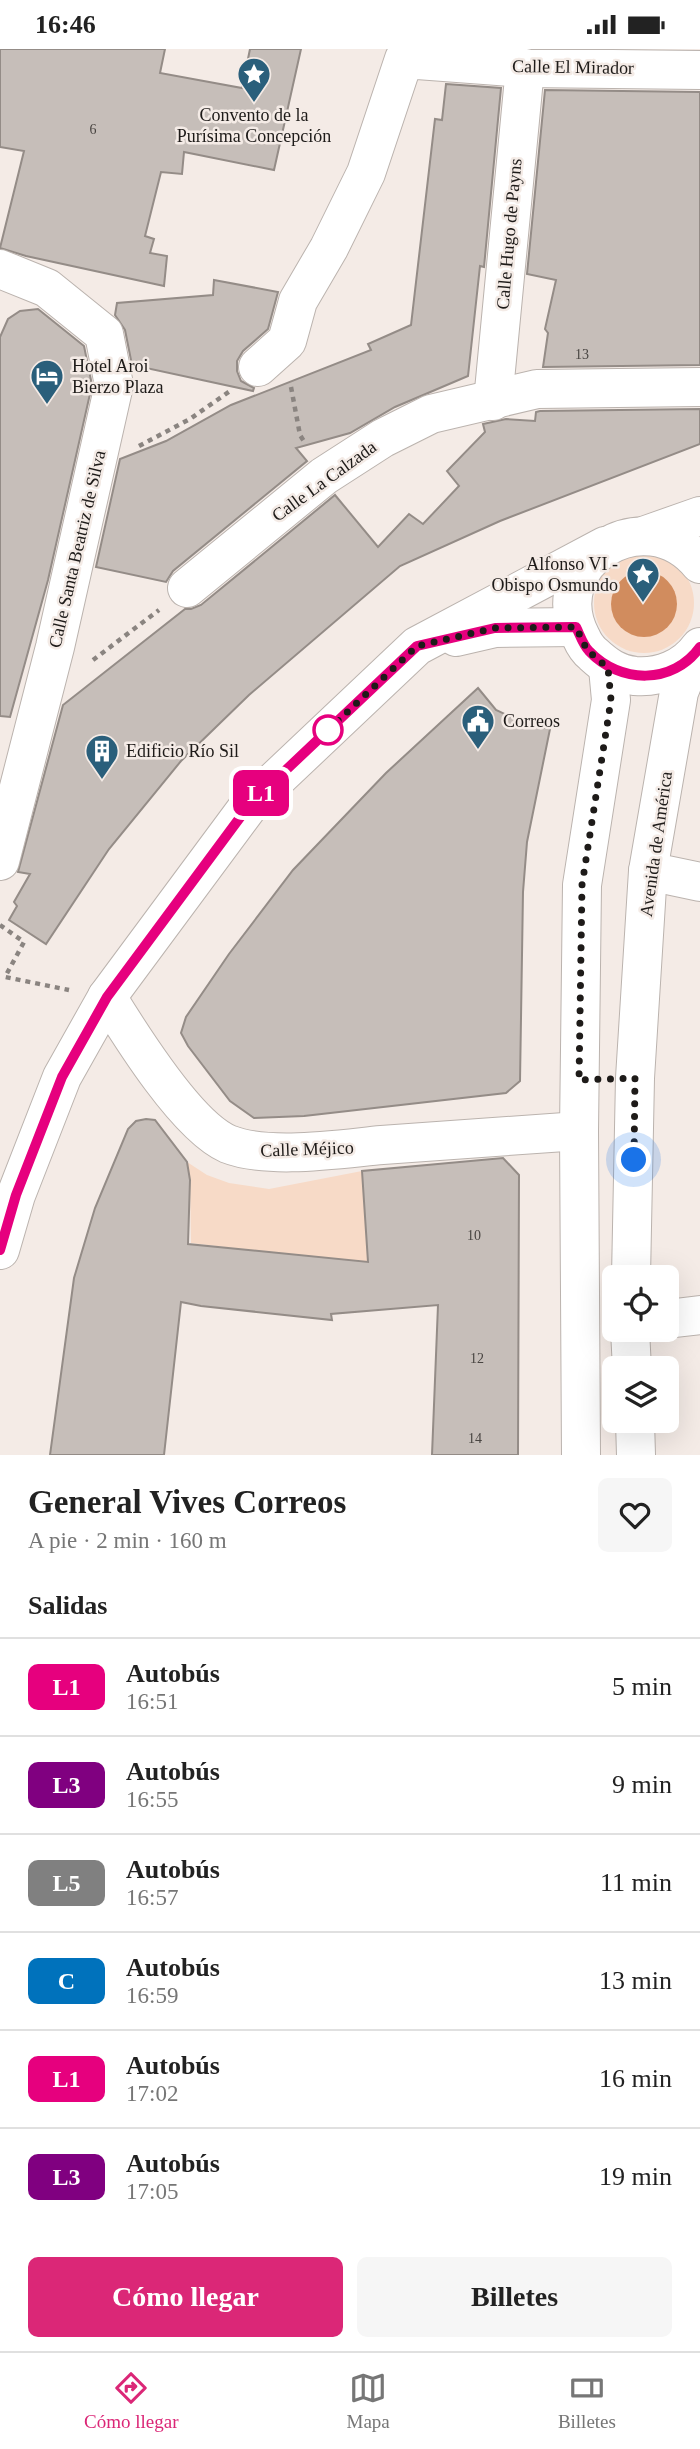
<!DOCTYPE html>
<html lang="es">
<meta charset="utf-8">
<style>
body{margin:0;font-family:"Times New Roman",serif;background:#f6f6f6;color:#222;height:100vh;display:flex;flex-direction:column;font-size:26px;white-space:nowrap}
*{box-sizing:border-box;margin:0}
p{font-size:23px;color:#767676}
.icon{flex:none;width:38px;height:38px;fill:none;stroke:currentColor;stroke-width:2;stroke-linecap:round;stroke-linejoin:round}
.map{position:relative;height:1406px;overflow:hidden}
.details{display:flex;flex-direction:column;background:#fff;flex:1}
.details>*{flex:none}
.badge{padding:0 14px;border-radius:10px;font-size:24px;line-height:46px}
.fabs{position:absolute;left:602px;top:1216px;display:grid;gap:14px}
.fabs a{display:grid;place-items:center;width:77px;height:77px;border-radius:10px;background:#fff;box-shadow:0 7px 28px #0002;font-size:35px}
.you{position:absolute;width:35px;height:35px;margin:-18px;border:5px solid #fff;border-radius:50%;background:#1a73e8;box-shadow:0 0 0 10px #1a73e833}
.map>.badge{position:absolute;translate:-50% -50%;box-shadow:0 0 0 4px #fff}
h2{padding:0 28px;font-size:26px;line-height:63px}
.round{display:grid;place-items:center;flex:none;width:74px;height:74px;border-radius:10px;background:#f6f6f6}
.headline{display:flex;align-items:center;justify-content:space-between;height:119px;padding:0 28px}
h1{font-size:33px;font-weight:800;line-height:52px}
.primary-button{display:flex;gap:14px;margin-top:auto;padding:14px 28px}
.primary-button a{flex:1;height:80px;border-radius:10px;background:#db2777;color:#fff;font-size:28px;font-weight:800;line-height:80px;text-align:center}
.primary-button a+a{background:#f6f6f6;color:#222}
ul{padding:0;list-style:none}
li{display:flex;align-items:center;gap:21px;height:98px;padding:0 28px;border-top:2px solid #e0e0e0}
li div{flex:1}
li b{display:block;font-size:26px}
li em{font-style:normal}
li .badge{min-width:77px;font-weight:700;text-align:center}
.status{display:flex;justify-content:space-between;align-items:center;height:49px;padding:0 35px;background:#fff;direction:ltr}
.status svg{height:19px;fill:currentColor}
.menu{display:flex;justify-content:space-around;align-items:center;height:98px;border-top:2px solid #e0e0e0;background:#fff;font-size:19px;color:#767676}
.menu a{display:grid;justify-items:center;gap:4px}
.menu .current{color:#db2777}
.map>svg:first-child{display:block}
.green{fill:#f7dac7}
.water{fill:#d18c5e}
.building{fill:#c6beb9;stroke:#948c87;stroke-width:2}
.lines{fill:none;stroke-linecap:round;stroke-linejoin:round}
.minor-casing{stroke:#bbb3ae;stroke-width:40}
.path{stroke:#8a8480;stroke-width:4.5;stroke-dasharray:5 5;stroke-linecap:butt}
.minor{stroke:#fff;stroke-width:38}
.line-casing{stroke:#fff;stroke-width:16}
.line{stroke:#e6007e;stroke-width:10}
.walk{stroke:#1e1b19;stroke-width:7;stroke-dasharray:0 12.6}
.stop-dot{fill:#fff;stroke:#e6007e;stroke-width:3.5}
.labels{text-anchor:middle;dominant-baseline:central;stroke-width:5;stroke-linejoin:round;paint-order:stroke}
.number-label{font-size:14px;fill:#484441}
.street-label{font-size:18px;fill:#1e1b19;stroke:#f4ebe6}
.poi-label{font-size:18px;fill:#1e1b19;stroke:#f4ebe6;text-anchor:start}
</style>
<div class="status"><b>16:46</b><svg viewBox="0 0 49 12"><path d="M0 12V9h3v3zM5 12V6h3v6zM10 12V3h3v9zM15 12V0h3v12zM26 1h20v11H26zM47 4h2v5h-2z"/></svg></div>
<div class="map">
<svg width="700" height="1406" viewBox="0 0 700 1406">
<rect width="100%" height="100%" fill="#f4ebe6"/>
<g class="green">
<circle cx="644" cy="554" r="50"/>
<path d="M 187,1113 L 207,1126 L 229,1134 L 269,1140 L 362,1122 L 368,1215 L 191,1194 L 190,1131 Z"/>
</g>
<circle class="water" cx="644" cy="555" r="33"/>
<g class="building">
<path d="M 0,0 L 165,0 L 160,24 L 242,39 L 250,0 L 301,0 L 274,121 L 184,103 L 182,125 L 161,123 L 145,187 L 154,190 L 150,204 L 167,207 L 164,237 L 26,207 L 0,199 L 24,102 L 0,98 Z"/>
<path d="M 446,35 L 501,39 L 484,218 L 480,217 L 468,327 L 395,358 L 350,384 L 296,399 L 307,412 L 173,522 L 166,533 L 96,518 L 120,410 L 166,392 L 231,356 L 371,301 L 368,295 L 411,276 L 435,70 L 442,71 Z"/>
<path d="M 545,41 L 700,43 L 700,316 L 543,318 L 548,284 L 545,280 L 556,231 L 527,225 Z"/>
<path d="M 214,231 L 278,243 L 268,280 L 243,302 L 237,312 L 237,322 L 241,332 L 254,339 L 253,342 L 132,316 L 125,281 L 115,266 L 117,254 L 213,246 Z"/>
<path d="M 38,260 L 84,297 L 92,336 L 48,531 L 10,668 L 0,667 L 0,288 L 8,270 L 20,262 Z"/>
<path d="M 700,360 L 700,395 L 500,472 L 400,517 L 249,646 L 181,712 L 109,800 L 46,895 L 9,871 L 17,857 L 14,853 L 30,825 L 18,823 L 63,656 L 185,560 L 191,560 L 201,556 L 335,446 L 378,498 L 409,465 L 423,475 L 459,437 L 447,422 L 485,383 L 483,375 L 506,370 L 535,372 L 536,363 L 540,362 Z"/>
<path d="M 478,639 L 496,661 L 524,674 L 550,680 L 527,793 L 523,843 L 520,1032 L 506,1044 L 304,1067 L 254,1069 L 230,1052 L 188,997 L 181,984 L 186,968 L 229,905 L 293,821 L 386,724 Z"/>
<path d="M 146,1070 L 155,1071 L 187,1113 L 190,1131 L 188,1195 L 368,1213 L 362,1122 L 503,1109 L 519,1126 L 518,1406 L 432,1406 L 438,1256 L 331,1265 L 332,1271 L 201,1257 L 181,1253 L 164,1406 L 50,1406 L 74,1229 L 95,1159 L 128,1080 L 136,1072 Z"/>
</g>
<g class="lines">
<defs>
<g id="minor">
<path d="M 0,220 L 47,239 L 104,285 L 114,336 L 55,598 L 0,812"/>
<path d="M 258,318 L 287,292 L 298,252 L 329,199 L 366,124 L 404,10 L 525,19 L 700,21"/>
<path d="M 493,352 L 525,19"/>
<path d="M 646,486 L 700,467"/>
<path d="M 187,539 L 324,427 L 383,389 L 431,365 L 537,340 L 700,338"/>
<path d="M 456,588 L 495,579 L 576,578"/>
<path d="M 700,598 C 685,619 660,629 635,627 C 617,625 606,617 593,605 C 587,600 584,595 581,588 C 542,514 644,448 700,515"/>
<path d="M 648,822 L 700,833"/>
<path d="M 107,948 C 131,987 187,1077 228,1095 C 268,1111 339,1100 382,1096 C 447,1091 513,1087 579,1082"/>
<path d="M 0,1201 L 16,1146 L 62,1028 L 107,948 L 250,755 L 417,597 L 605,497"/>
<path d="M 631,1228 L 635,1029 L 648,822 L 679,643 L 694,606"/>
<path d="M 667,1270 L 700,1266"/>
<path d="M 630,1281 L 632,1320"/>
<path d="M 635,1372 L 636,1406"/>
<path d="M 581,1406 L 579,1082 L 582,836 L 611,651 L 608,619"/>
</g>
</defs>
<use href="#minor" class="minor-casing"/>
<g class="path">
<path d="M 291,338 L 300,386 L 305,394"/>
<path d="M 139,397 L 190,370 L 230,342"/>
<path d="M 93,611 L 159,561"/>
<path d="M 0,876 L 24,893 L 5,928 L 69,941"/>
</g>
<use href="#minor" class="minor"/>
</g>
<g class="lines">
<defs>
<path id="line" d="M 0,1201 L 16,1146 L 62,1028 L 107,948 L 250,755 L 417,597 L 495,579 L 576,578 C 580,586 583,596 589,602 C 620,635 673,636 700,598"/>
</defs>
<use href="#line" class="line-casing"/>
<use href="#line" class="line"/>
<path class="walk" d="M 328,681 L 324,685 L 417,597 L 495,579 L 576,578 L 587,601 L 608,619 L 611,651 L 582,836 L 579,1031 L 635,1029 L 634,1111"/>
</g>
<defs>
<symbol id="sight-pin" viewBox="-11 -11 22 30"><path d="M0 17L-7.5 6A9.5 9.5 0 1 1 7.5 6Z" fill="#2a5f7b" stroke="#f4ebe6"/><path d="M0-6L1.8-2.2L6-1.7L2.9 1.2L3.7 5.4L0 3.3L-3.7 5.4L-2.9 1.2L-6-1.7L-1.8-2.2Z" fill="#fff"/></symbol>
<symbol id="hotel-pin" viewBox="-11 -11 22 30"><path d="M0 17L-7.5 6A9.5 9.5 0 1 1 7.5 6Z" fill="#2a5f7b" stroke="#f4ebe6"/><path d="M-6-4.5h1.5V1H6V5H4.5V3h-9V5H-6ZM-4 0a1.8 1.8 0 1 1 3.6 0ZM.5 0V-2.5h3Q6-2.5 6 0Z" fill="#fff"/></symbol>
<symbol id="civic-pin" viewBox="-11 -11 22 30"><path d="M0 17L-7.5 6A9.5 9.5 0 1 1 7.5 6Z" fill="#2a5f7b" stroke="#f4ebe6"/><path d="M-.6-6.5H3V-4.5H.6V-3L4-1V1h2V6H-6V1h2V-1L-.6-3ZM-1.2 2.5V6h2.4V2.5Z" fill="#fff"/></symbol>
<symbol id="building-pin" viewBox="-11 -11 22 30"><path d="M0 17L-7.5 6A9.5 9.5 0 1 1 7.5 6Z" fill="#2a5f7b" stroke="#f4ebe6"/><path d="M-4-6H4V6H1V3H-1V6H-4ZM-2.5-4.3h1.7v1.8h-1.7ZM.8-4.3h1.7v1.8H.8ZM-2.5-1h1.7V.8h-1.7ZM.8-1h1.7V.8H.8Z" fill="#fff"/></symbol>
</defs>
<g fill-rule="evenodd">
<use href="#sight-pin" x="235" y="6" width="38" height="52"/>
<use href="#hotel-pin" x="28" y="308" width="38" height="52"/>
<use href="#sight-pin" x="624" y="506" width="38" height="52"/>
<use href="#civic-pin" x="459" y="653" width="38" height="52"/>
<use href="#building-pin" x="83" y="683" width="38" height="52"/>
</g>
<circle class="stop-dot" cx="328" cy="681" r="14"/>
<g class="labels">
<g class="number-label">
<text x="93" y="80">6</text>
<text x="582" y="305">13</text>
<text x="474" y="1186">10</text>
<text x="477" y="1309">12</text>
<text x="475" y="1389">14</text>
</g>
<g class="street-label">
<text transform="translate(573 18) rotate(1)">Calle El Mirador</text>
<text transform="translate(509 185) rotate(-85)">Calle Hugo de Payns</text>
<text transform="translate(324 432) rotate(-36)">Calle La Calzada</text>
<text transform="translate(77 500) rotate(-77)">Calle Santa Beatriz de Silva</text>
<text transform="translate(656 795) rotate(-82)">Avenida de América</text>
<text transform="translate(307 1100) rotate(-2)">Calle Méjico</text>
</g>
<g class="poi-label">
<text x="254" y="66" text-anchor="middle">Convento de la<tspan x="254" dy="21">Purísima Concepción</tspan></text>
<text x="72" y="317">Hotel Aroi<tspan x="72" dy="21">Bierzo Plaza</tspan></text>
<text x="618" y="515" text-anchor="end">Alfonso VI -<tspan x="618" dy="21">Obispo Osmundo</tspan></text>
<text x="503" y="672">Correos</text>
<text x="126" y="702">Edificio Río Sil</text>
</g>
</g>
</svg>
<div class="fabs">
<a><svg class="icon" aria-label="locate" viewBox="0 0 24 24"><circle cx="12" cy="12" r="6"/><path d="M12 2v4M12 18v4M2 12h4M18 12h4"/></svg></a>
<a><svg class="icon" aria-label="layers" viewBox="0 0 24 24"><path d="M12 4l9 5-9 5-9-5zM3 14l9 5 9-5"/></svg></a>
</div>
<div class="you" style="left:634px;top:1111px"></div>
<b class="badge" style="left:261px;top:744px;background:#e6007e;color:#fff">L1</b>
</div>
<section class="details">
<div class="headline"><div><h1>General Vives Correos</h1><p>A pie · 2 min · 160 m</p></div><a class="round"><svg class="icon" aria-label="heart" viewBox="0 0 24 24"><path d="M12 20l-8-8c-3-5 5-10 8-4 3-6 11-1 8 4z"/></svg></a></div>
<h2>Salidas</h2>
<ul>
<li><span class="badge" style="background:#e6007e;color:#fff">L1</span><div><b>Autobús</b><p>16:51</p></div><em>5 min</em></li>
<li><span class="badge" style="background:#800080;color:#fff">L3</span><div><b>Autobús</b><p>16:55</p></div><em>9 min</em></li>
<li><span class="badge" style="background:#808080;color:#fff">L5</span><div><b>Autobús</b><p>16:57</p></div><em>11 min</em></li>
<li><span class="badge" style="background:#0072bc;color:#fff">C</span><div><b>Autobús</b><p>16:59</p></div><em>13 min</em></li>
<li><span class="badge" style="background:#e6007e;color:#fff">L1</span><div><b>Autobús</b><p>17:02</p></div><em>16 min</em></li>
<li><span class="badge" style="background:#800080;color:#fff">L3</span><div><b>Autobús</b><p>17:05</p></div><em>19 min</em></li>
</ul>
<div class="primary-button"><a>Cómo llegar</a><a>Billetes</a></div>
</section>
<nav class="menu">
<a class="current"><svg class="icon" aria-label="directions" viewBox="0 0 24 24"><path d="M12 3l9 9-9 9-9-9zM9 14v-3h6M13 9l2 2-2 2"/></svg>Cómo llegar</a>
<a><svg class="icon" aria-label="map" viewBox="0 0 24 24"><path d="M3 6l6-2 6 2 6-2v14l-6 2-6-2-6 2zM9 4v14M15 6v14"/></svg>Mapa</a>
<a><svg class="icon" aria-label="tickets" viewBox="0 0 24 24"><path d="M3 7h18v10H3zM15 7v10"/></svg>Billetes</a>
</nav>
